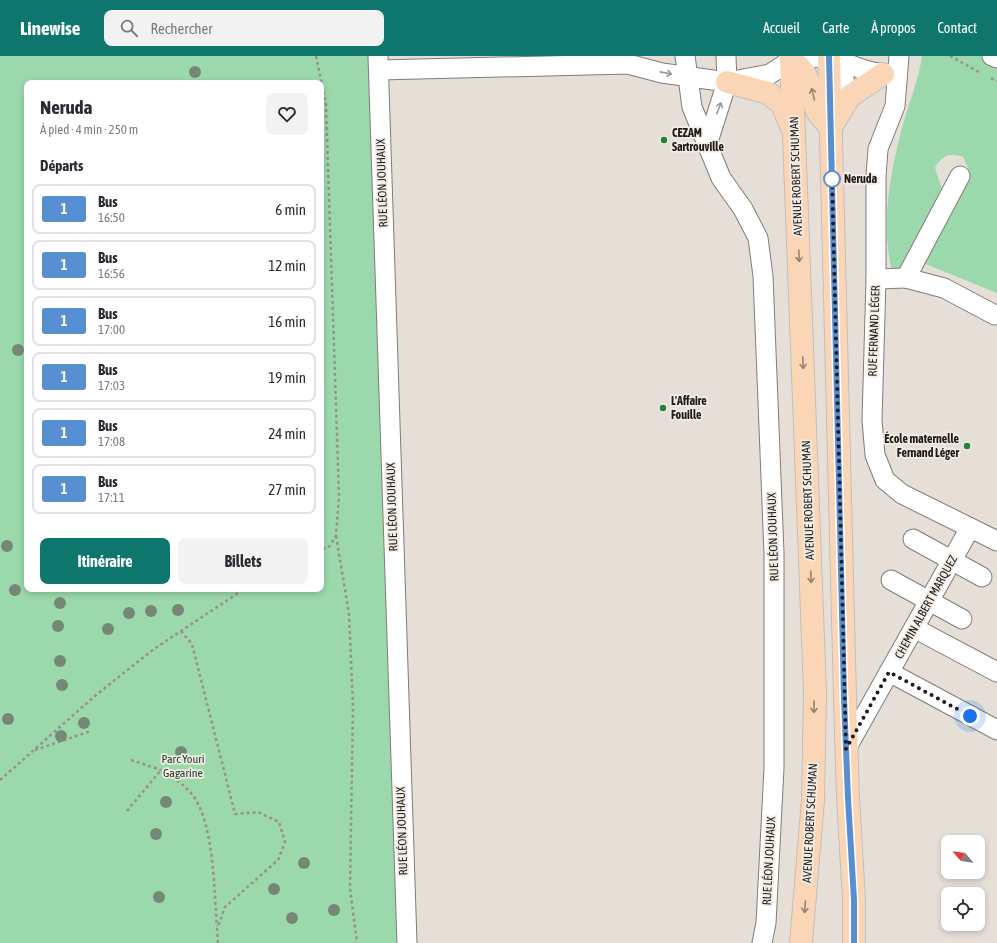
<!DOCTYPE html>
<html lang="fr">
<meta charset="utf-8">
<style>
body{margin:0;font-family:"Asap Condensed",sans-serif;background:#f2f2f3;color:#2b2b33;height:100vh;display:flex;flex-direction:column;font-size:15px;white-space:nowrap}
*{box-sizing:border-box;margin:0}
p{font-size:13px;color:#7c7c81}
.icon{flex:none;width:22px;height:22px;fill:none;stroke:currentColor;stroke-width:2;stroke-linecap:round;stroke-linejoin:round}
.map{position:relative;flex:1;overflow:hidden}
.details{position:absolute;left:24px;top:24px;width:300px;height:512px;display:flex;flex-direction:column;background:#fff;border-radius:8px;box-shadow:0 2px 6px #0003}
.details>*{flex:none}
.badge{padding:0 8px;border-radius:3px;font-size:14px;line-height:26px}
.needle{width:26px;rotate:298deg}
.tools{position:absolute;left:941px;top:779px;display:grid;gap:8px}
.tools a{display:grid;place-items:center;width:44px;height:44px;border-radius:8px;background:#fff;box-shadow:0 2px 6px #0003;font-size:20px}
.you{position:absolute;width:20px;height:20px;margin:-10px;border:3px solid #fff;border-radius:50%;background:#1a73e8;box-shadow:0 0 0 6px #1a73e833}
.map>.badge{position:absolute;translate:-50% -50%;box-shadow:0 0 0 2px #fff}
h2{padding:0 16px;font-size:15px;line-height:36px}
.round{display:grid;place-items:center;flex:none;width:42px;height:42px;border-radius:8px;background:#f2f2f3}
.summary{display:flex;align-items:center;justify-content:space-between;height:68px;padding:0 16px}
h1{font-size:19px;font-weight:700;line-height:30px}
.action{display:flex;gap:8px;margin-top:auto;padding:8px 16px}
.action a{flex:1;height:46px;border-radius:8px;background:#0f766e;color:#fff;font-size:16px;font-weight:700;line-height:46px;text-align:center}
.action a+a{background:#f2f2f3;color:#2b2b33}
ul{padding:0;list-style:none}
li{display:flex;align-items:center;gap:12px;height:50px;margin:0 8px 6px;padding:0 8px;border:2px solid #e1e1e2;border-radius:8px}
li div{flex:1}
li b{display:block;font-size:15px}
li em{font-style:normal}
li .badge{min-width:44px;font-weight:700;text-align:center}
header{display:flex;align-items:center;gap:24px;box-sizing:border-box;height:56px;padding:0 20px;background:#0f766e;color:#fff}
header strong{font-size:19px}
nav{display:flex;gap:22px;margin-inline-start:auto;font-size:14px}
.search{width:280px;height:36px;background:#f2f2f3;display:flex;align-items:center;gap:10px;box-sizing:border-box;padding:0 14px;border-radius:8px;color:#7c7c81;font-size:15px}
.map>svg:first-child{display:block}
.green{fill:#9bd9ac;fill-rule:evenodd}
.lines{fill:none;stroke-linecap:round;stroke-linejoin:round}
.minor-casing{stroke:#827c76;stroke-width:21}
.major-casing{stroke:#c0bfbf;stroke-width:24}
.path{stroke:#97928d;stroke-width:2.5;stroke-dasharray:3 3;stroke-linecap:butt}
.minor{stroke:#fff;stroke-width:19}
.major{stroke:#fbd6b6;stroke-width:22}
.tree{fill:#758877}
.oneway{stroke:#9a9898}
.oneway2{stroke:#98826f}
.line-casing{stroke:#fff;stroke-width:9}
.line{stroke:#588fd2;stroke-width:6}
.walk{stroke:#1e1b19;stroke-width:4;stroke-dasharray:0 7.2}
.poi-dot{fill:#1e8439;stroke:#f3ece5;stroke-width:1.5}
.stop-dot{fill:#fff;stroke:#588fd2;stroke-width:2}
.labels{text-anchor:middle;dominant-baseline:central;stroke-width:3.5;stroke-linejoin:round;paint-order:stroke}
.poi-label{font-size:12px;font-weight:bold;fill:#1e1b19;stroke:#f3ece5;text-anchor:start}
.street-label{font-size:12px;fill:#1e1b19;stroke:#f3ece5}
.stop-label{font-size:12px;font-weight:bold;fill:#1e1b19;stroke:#f3ece5;text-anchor:start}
.park-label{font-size:12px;fill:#194027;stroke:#f3ece5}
</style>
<header>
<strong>Linewise</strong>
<div class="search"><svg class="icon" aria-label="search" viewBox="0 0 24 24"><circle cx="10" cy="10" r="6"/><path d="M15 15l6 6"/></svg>Rechercher</div>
<nav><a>Accueil</a><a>Carte</a><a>À propos</a><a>Contact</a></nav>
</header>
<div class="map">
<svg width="997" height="887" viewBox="0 0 997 887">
<rect width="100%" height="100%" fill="#e6dfd8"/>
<g class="green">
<path d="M 0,0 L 368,0 L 399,738 L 400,887 L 0,887 ZM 27,27 L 321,27 L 321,533 L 27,533 Z"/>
<path d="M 922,0 L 984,0 L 997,6 L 997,237 L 923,207 L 968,112 L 963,101 C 949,96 944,99 935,111 C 937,122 943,130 943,141 L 903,214 L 892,215 C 880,167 891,111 904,65 C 910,44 919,22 922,0 Z"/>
</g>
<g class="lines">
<defs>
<g id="minor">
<path d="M 378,0 L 407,887"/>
<path d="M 685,0 L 692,51 L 721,122 L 743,153 L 758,182 L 763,220 L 774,497 L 774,712 L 766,867 L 762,887"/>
<path d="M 829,0 C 850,9 872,19 895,18"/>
<path d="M 844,0 L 844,50"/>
<path d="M 899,0 L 895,50 L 878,93 L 876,120 L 876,223 L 872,364 L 875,399 L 885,424 L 902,438 L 997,485"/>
<path d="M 992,0 L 997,2"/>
<path d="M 379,14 L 628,8 L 662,17 L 727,26 L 770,18 L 791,4 L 829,0"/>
<path d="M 707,89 L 727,26 L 726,0"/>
<path d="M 906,222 L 944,232 L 995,259"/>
<path d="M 876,223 L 906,222 L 960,120"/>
<path d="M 913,483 L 982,521"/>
<path d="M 891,524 L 962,563"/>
<path d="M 914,572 L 997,616"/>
<path d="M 889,616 L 997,674"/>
<path d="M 846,693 L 970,472"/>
</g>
<g id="major">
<path d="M 791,0 L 815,636 L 813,744 L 801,887"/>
<path d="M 829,0 L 845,642 L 848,742 L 854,844 L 854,887"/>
<path d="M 791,4 C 812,19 808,30 816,53 C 818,59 826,65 830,71"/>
<path d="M 727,26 L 768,37 L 782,48 L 791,70"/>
<path d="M 831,71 L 850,40 L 883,18"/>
</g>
</defs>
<use href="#minor" class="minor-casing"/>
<use href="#major" class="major-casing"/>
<g class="path">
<path d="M 316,0 L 326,49 L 339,441 L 336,479 L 330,490 L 321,494"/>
<path d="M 950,0 L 979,16"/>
<path d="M 991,22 L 997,25"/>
<path d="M 336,480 L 349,558 L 353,649 L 350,832 L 357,887"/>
<path d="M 181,575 L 192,588 L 235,758 L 258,756 L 279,766 L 285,786 L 278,804 L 225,851 L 217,873 L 218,887"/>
<path d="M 35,694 L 91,675"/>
<path d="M 131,704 L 161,714"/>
<path d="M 0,724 L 96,639 L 154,593 L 244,533"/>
<path d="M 127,755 L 161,714 C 173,721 185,729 194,741 C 214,770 214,835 217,870"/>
</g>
<use href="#minor" class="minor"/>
<use href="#major" class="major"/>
</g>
<g class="tree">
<circle cx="195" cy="16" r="6"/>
<circle cx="18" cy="294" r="6"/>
<circle cx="7" cy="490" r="6"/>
<circle cx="15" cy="534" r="6"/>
<circle cx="60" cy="547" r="6"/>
<circle cx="178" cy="554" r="6"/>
<circle cx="151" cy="555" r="6"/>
<circle cx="129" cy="557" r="6"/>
<circle cx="58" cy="570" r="6"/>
<circle cx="108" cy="573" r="6"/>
<circle cx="60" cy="605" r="6"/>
<circle cx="62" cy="629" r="6"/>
<circle cx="8" cy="663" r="6"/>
<circle cx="84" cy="667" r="6"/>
<circle cx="61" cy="680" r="6"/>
<circle cx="181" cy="696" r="6"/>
<circle cx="166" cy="746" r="6"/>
<circle cx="156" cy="778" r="6"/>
<circle cx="304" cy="807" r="6"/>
<circle cx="274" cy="833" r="6"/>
<circle cx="159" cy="841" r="6"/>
<circle cx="334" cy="854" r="6"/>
<circle cx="292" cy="862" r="6"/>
</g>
<defs><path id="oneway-shaft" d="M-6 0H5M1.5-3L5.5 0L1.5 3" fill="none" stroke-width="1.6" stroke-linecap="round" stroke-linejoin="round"/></defs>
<g class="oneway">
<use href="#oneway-shaft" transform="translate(666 17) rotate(11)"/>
<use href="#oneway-shaft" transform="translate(719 52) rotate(-70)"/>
</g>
<g class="oneway2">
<use href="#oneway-shaft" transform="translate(813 38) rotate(-104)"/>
<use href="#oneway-shaft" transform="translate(799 200) rotate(88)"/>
<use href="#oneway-shaft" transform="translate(803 307) rotate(88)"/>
<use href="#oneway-shaft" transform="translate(811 521) rotate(88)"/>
<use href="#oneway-shaft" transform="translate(814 651) rotate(91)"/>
<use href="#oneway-shaft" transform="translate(805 851) rotate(94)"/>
</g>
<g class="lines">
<defs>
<path id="line" d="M 829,0 L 844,642 L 848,742 L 854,844 L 854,887"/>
</defs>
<use href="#line" class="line-casing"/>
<use href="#line" class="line"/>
<path class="walk" d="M 832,123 L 832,120 L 846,693 L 889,616 L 970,660"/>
</g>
<g class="poi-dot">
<circle cx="664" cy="84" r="4"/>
<circle cx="663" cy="352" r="4"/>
<circle cx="967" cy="390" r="4"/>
</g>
<circle class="stop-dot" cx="832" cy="123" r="8"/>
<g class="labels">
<g class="poi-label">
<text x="672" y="77">CEZAM<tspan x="672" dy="14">Sartrouville</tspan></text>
<text x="671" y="345">L'Affaire<tspan x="671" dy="14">Fouille</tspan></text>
<text x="959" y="383" text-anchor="end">École maternelle<tspan x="959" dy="14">Fernand Léger</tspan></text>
</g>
<g class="street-label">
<text transform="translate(796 120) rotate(-92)">AVENUE ROBERT SCHUMAN</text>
<text transform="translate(382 127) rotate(-92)">RUE LÉON JOUHAUX</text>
<text transform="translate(874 275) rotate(-88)">RUE FERNAND LÉGER</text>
<text transform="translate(808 444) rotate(-92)">AVENUE ROBERT SCHUMAN</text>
<text transform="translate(392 451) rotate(-92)">RUE LÉON JOUHAUX</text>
<text transform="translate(773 481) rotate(-92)">RUE LÉON JOUHAUX</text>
<text transform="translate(926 551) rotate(-61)">CHEMIN ALBERT MARQUEZ</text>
<text transform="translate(810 767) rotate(-87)">AVENUE ROBERT SCHUMAN</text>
<text transform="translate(402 775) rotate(-92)">RUE LÉON JOUHAUX</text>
<text transform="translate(769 805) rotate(-87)">RUE LÉON JOUHAUX</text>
</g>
<g class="stop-label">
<text x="844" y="123">Neruda</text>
</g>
<g class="park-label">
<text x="183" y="703">Parc Youri<tspan x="183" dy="14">Gagarine</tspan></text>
</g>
</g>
</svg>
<div class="tools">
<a><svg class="needle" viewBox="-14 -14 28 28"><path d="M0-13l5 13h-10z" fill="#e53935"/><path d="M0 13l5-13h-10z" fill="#7c7c81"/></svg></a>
<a><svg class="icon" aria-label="locate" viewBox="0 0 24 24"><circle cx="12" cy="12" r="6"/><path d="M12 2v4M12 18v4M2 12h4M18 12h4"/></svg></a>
</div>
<div class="you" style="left:970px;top:660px"></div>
<section class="details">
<div class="summary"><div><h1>Neruda</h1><p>À pied · 4 min · 250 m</p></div><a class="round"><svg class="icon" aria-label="heart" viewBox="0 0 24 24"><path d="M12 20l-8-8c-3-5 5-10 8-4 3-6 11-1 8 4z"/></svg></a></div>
<h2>Départs</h2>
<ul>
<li><span class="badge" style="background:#588fd2;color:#fff">1</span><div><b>Bus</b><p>16:50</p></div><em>6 min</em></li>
<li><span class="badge" style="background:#588fd2;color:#fff">1</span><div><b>Bus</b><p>16:56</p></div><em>12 min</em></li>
<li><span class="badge" style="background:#588fd2;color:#fff">1</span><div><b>Bus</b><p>17:00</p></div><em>16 min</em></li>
<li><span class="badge" style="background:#588fd2;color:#fff">1</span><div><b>Bus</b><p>17:03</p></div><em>19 min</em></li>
<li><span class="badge" style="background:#588fd2;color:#fff">1</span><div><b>Bus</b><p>17:08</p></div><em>24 min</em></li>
<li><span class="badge" style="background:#588fd2;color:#fff">1</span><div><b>Bus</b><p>17:11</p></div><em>27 min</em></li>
</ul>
<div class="action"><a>Itinéraire</a><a>Billets</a></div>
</section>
</div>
